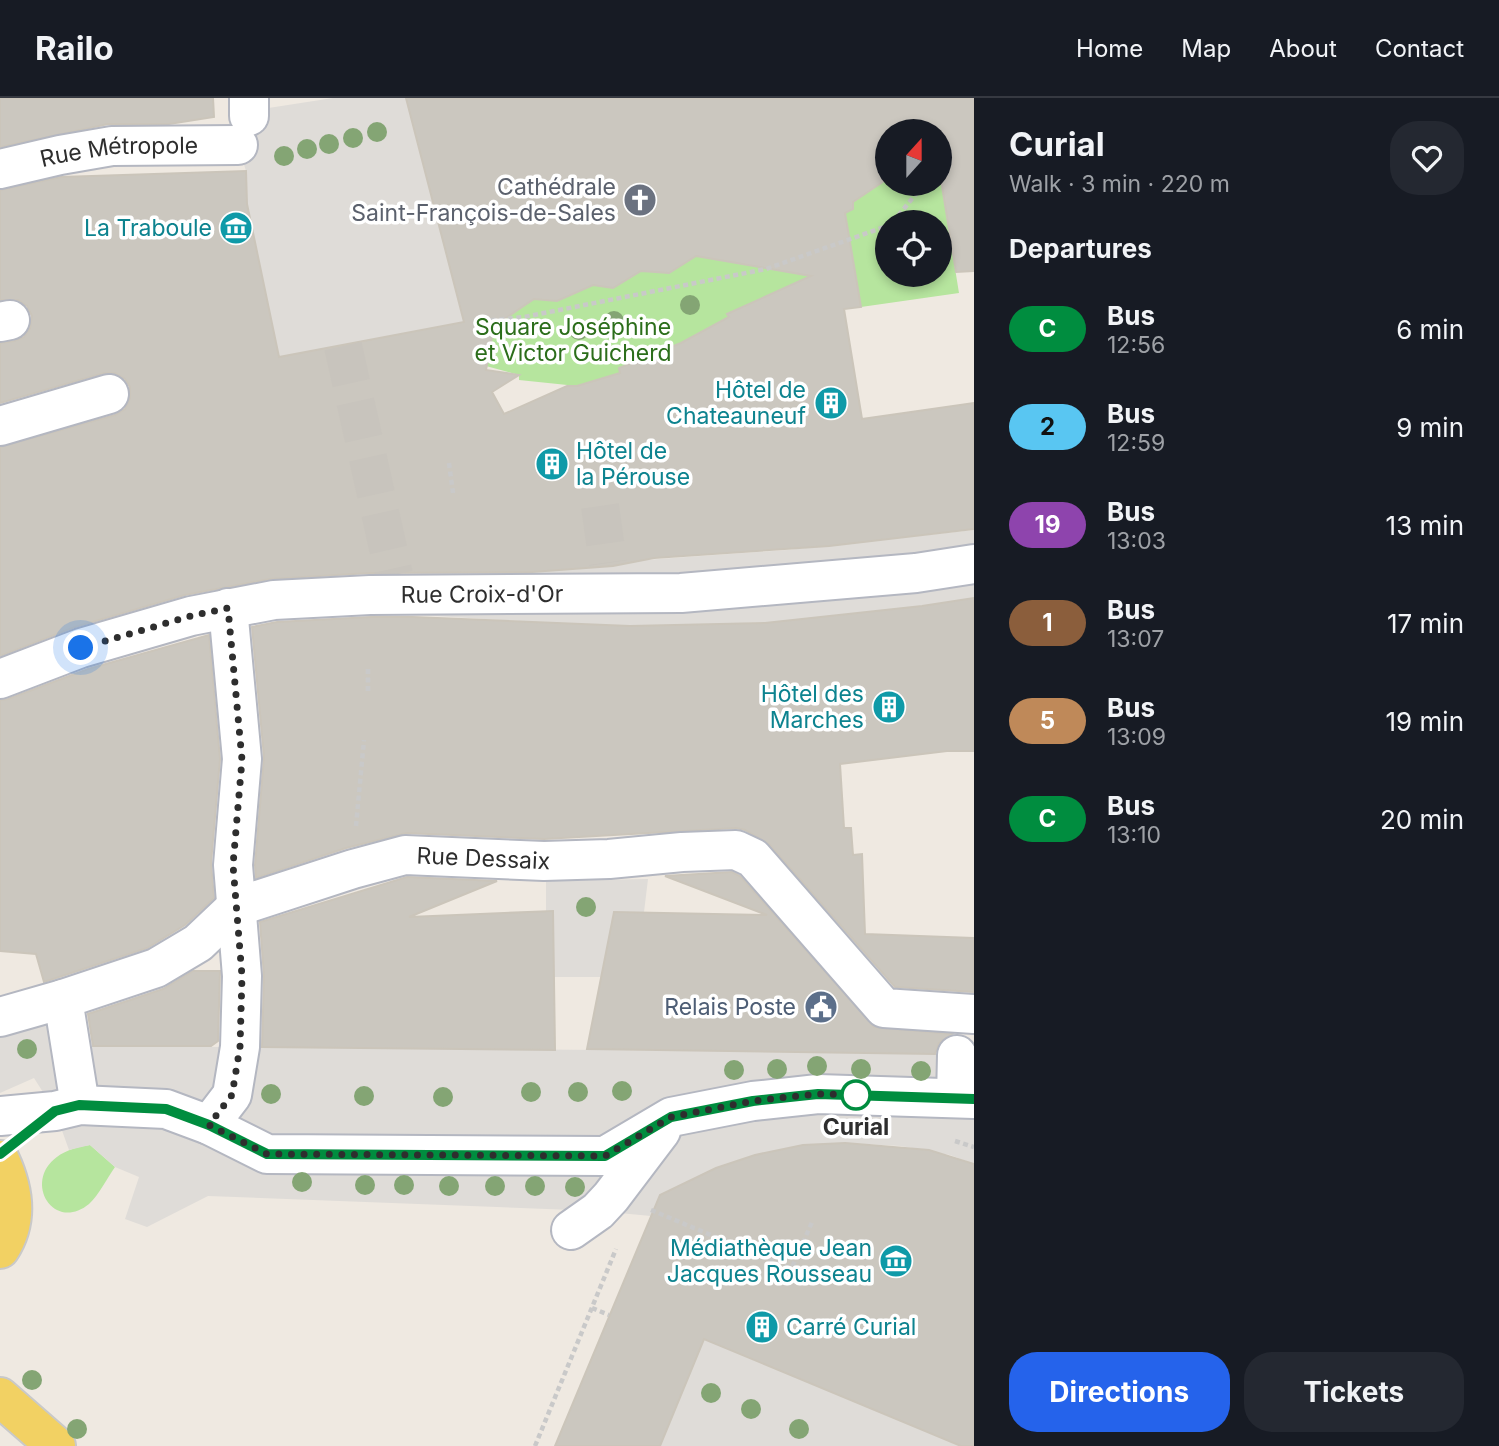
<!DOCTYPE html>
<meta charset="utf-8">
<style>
body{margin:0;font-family:Inter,sans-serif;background:#242831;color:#f1f3f6;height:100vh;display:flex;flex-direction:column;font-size:26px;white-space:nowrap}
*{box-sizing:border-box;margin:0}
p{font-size:23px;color:#9ea1a6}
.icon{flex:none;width:38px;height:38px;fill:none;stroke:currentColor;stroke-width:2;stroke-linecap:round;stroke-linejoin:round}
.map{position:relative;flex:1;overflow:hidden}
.details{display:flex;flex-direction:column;background:#171b24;width:525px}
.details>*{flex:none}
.badge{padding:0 14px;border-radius:23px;font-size:24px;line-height:46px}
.needle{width:46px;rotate:21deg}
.controls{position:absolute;left:875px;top:21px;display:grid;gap:14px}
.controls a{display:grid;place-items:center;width:77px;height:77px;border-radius:50%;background:#171b24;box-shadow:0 4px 10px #0003;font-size:35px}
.you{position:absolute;width:35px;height:35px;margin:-18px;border:5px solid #fff;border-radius:50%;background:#1a73e8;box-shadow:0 0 0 10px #1a73e833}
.map>.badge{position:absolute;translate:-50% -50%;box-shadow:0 0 0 4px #fff}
h2{padding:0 35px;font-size:26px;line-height:63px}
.round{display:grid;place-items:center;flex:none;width:74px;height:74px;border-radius:28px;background:#242831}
.headline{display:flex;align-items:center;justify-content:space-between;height:119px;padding:0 35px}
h1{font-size:33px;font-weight:700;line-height:52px}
.cta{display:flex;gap:14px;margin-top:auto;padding:14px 35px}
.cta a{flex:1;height:80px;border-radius:28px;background:#2563eb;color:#fff;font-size:28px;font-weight:700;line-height:80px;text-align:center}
.cta a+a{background:#242831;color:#f1f3f6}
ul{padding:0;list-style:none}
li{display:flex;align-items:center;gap:21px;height:98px;padding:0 35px}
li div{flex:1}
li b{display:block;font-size:26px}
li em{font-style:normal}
li .badge{min-width:77px;font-weight:700;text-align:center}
header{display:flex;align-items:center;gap:42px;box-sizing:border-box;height:98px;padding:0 35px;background:#171b24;border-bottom:2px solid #363941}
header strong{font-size:33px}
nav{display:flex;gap:38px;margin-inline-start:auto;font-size:24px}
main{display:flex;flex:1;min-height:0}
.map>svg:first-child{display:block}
.green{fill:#b6e59e;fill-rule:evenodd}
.plaza{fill:#dfdcd8}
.building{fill:#cbc7bf;stroke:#cbc5ba;stroke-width:2;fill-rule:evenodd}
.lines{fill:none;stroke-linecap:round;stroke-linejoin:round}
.minor-tunnel{stroke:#c8c4bd;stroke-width:38;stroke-dasharray:38 19;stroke-linecap:butt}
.minor-casing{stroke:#b4b7c1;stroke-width:42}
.major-casing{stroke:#c9c9c9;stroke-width:42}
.path{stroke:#c9c9c9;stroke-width:4.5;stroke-dasharray:5 3.5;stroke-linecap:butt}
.minor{stroke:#fff;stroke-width:38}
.major{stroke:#f2d163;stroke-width:38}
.tree{fill:#84a574}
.line-casing{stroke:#fff;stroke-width:16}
.line{stroke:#008d3f;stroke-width:10}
.walk{stroke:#2e2e2e;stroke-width:7;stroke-dasharray:0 12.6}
.stop-dot{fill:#fff;stroke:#008d3f;stroke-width:3.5}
.labels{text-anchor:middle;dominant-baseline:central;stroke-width:7;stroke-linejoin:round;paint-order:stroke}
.street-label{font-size:23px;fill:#2e2e2e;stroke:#fff}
.worship-label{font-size:23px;fill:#5b616d;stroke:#fff;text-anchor:end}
.culture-label{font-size:23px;fill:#0d838f;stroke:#fff;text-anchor:end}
.park-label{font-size:23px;fill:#2c6e1b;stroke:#fff}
.service-label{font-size:23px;fill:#4e5e75;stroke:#fff;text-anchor:end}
.stop-label{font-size:23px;font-weight:bold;fill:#2e2e2e;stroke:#fff}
</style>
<header>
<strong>Railo</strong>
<nav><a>Home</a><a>Map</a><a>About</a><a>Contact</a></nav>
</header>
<main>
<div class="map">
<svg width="974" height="1348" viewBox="0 0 974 1348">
<rect width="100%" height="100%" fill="#efe9e1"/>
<g class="green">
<path d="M 939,14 L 943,96 L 959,195 L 861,209 L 852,161 L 808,173 L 809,180 L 727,216 L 729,219 L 681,245 L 619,270 L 623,283 L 591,284 L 577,288 L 519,282 L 519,277 L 486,268 L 475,198 L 520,198 L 620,175 L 626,182 L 632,179 L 626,170 L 656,174 L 658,164 L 678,156 L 838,109 L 880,86 L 877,77 L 885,62 L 887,62 L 887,86 L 940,86 L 940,33 L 889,33 L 883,26 ZM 887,124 L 940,124 L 940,177 L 887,177 Z"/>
<path d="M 90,1047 L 115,1069 C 107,1080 99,1097 89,1106 C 46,1141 9,1058 90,1047 Z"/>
</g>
<g class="plaza">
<path d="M 333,0 L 449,0 L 423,38 L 416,40 L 474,224 L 279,260 L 247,106 L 246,73 L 238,47 L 262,11 Z"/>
<path d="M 974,432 L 974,500 L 922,508 L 798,523 L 661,528 L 570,526 L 370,514 L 270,516 L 338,480 L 617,464 L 787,452 Z"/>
<path d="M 648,781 L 644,814 L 614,814 L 604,879 L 546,879 L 553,841 L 553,813 L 546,813 L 546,783 Z"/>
<path d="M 47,894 L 84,948 L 873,954 L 974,957 L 974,1066 L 950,1057 L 901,1048 L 845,1045 L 803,1047 L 755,1057 L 716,1070 L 659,1098 L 751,1142 L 810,1185 L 651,1118 L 598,1113 L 208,1098 L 147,1129 L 125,1121 L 139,1079 L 115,1069 L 90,1047 L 69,1052 L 55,1013 L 34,980 L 0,995 L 0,906 Z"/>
<path d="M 704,1241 L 961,1348 L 660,1348 Z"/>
</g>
<g class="building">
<path d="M 0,0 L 213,0 L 214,19 L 169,26 L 108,26 L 0,49 Z"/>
<path d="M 406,0 L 974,0 L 974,173 L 956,174 L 940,76 L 940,33 L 887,33 L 887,81 L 853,104 L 853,111 L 845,115 L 861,209 L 844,211 L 862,321 L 974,305 L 974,431 L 829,448 L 654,460 L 613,468 L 532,474 L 370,475 L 270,481 L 185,497 L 75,529 L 0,558 L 0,349 L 115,317 L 125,311 L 130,300 L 130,289 L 125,281 L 115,275 L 104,275 L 0,305 L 0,245 L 14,243 L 24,239 L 30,230 L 32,218 L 27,208 L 18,202 L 0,202 L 0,92 L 61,79 L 246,73 L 247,106 L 279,259 L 464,224 ZM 696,158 L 811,178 L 727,216 L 729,219 L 681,245 L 619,270 L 620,275 L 577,288 L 567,288 L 504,316 L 492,294 L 519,277 L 486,272 L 494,228 L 534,201 L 557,203 L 593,187 L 613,190 L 641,173 L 669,175 Z"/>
<path d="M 974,500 L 974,653 L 947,653 L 840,666 L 844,730 L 851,730 L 853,757 L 862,756 L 865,836 L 974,840 L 974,894 L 895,889 L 769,746 L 745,732 L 736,730 L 544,741 L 406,735 L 346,750 L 256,780 L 255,767 L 264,659 L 252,529 L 277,524 L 371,519 L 413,519 L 630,528 L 765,525 L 922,508 Z"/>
<path d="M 209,537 L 220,661 L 211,765 L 214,800 L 185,827 L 147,850 L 44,884 L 36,856 L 0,853 L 0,602 L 8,601 L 88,571 Z"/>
<path d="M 732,774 L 740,778 L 874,929 L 952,936 L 939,945 L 935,956 L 587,951 L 614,814 L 767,817 L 665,778 Z"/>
<path d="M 407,779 L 497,783 L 409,819 L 553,813 L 555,952 L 262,949 L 264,878 L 260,824 Z"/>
<path d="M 193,873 L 220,873 L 218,943 L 211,948 L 93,948 L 88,916 L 163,891 Z"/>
<path d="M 845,1045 L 929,1052 L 974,1066 L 974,1348 L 961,1348 L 704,1241 L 660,1348 L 555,1348 L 660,1097 L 716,1070 L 755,1057 L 803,1047 Z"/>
</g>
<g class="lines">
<g class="minor-tunnel">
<path d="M 343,248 L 394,477"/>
<path d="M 600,408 L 608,465"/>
</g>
<defs>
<g id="minor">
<path d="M 249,0 L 249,18"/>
<path id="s1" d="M 0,71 L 60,57 L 112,48 L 238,47"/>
<path d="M 0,224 L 10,222"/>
<path d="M 0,328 L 109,296"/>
<path id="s2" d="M 0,581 L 81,550 L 191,518 L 274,502 L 370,497 L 681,495 L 916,475 L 974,466"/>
<path d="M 0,919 L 63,901"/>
<path d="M 956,1000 L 957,957"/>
<path id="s3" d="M 80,1007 L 63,901 L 156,870 L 198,845 L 236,809 L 353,771 L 405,757 L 544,763 L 609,761 L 682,754 L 736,752 L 753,760 L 884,910 L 974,916"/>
<path d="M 0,1018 L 55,1013 L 80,1007 L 166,1011 L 209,1027 L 267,1056 L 605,1058 L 671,1019 L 753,1003 L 818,996 L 974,1001"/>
<path d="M 209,1027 L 232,997 L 240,949 L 242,878 L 233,767 L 242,661 L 228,510"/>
<path d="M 571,1132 L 598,1113 L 611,1099 L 661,1033"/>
</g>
<g id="major">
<path d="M 0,1062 C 14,1092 19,1122 0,1151"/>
<path d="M 0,1299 L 56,1348"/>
</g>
</defs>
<use href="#minor" class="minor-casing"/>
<use href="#major" class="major-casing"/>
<g class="path">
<path d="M 940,77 L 949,76"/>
<path d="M 893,124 L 924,86"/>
<path d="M 474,224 L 524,219 L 766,171 L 887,128"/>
<path d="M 449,365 L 453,395"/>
<path d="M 368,571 L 368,593"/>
<path d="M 356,728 L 364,642"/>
<path d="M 955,1043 L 974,1049"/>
<path d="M 651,1112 L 792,1171"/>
<path d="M 789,1176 L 813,1122"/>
<path d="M 592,1210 L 609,1217"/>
<path d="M 535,1348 L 616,1151"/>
</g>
<use href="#minor" class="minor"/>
<use href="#major" class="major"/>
</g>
<g class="tree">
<circle cx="377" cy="34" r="10"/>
<circle cx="353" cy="40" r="10"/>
<circle cx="329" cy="46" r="10"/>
<circle cx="307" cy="51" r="10"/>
<circle cx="284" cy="58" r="10"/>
<circle cx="690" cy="207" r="10"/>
<circle cx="614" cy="223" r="10"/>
<circle cx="579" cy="232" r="10"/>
<circle cx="586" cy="809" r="10"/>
<circle cx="27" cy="951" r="10"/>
<circle cx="817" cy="968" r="10"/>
<circle cx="777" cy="971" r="10"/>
<circle cx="861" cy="971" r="10"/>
<circle cx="734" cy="972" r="10"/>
<circle cx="921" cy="973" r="10"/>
<circle cx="622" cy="993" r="10"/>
<circle cx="531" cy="994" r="10"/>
<circle cx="578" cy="994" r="10"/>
<circle cx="271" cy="996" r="10"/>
<circle cx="364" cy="998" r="10"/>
<circle cx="443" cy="999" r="10"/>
<circle cx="302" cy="1084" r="10"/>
<circle cx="365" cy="1087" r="10"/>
<circle cx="404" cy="1087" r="10"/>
<circle cx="449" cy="1088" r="10"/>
<circle cx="495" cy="1088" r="10"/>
<circle cx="535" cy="1088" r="10"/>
<circle cx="575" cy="1089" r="10"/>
<circle cx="32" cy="1282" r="10"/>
<circle cx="711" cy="1295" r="10"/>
<circle cx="751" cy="1311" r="10"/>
<circle cx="77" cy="1331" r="10"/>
<circle cx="799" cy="1331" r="10"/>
</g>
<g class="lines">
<defs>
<path id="line" d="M 0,1056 L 55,1013 L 79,1007 L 166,1011 L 209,1027 L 267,1056 L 605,1058 L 671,1019 L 753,1003 L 818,996 L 974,1001"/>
</defs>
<use href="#line" class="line-casing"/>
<use href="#line" class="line"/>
<path class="walk" d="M 81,550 L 191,518 L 228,510 L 242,662 L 233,767 L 242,878 L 240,949 L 232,997 L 209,1027 L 267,1056 L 605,1058 L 671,1019 L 753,1003 L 797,998 L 818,996 L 866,997 L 856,997"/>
</g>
<defs>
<symbol id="church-disc" viewBox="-11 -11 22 22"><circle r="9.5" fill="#6b7280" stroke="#fff"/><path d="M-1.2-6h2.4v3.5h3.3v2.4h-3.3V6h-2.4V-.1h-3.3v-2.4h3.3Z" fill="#fff"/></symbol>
<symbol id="museum-disc" viewBox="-11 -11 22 22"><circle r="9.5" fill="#0f9aa8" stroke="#fff"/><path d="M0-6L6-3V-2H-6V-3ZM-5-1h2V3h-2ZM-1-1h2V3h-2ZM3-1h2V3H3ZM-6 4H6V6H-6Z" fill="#fff"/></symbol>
<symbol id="building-disc" viewBox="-11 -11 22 22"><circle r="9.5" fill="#0f9aa8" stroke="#fff"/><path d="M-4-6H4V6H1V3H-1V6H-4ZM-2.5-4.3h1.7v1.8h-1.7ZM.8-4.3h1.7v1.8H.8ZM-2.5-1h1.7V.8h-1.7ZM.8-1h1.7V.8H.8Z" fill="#fff"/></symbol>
<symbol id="civic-disc" viewBox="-11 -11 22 22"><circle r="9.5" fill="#5c6f8a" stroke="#fff"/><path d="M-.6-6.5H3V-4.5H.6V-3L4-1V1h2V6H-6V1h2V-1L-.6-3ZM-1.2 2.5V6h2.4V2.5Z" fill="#fff"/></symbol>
</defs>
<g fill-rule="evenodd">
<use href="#church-disc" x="621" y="83" width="38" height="38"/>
<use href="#museum-disc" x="217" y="111" width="38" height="38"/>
<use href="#building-disc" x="812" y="286" width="38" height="38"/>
<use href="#building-disc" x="533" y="347" width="38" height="38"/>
<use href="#building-disc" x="870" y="590" width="38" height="38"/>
<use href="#civic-disc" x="802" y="890" width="38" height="38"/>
<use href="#museum-disc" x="877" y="1144" width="38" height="38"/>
<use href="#building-disc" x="743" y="1210" width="38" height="38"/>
</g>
<circle class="stop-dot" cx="856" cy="997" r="14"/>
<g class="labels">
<g class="street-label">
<text stroke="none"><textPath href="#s1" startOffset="121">Rue Métropole</textPath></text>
<text stroke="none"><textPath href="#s2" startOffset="494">Rue Croix-d'Or</textPath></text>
<text stroke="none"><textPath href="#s3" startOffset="562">Rue Dessaix</textPath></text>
</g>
<g class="worship-label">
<text x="616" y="89">Cathédrale<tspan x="616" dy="26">Saint-François-de-Sales</tspan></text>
</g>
<g class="culture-label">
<text x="212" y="130">La Traboule</text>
<text x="806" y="292">Hôtel de<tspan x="806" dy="26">Chateauneuf</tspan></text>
<text x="576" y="353" text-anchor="start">Hôtel de<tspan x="576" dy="26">la Pérouse</tspan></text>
<text x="864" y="596">Hôtel des<tspan x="864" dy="26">Marches</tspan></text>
<text x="872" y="1150">Médiathèque Jean<tspan x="872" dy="26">Jacques Rousseau</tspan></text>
<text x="786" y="1229" text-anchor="start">Carré Curial</text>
</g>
<g class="park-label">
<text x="573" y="229">Square Joséphine<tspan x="573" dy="26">et Victor Guicherd</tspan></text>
</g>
<g class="service-label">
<text x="796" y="909">Relais Poste</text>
</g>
<g class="stop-label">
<text x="856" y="1029">Curial</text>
</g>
</g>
</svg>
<div class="controls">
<a><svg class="needle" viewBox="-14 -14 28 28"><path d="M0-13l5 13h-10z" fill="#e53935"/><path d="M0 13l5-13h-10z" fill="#9ea1a6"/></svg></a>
<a><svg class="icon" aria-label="locate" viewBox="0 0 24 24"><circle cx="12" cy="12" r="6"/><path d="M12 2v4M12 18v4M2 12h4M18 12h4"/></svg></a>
</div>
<div class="you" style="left:81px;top:550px"></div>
</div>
<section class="details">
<div class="headline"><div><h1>Curial</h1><p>Walk · 3 min · 220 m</p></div><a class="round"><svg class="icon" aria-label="heart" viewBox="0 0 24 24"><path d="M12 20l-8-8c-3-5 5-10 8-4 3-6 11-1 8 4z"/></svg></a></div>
<h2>Departures</h2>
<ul>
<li><span class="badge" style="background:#008d3f;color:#fff">C</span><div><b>Bus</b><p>12:56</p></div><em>6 min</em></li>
<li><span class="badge" style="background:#59c6f2;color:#111">2</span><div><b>Bus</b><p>12:59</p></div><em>9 min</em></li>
<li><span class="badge" style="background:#8e44ad;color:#fff">19</span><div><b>Bus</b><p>13:03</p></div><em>13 min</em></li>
<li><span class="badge" style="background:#8b5e3c;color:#fff">1</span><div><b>Bus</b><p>13:07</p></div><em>17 min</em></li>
<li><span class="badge" style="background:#bf8959;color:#fff">5</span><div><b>Bus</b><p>13:09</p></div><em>19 min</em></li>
<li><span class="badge" style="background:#008d3f;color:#fff">C</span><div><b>Bus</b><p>13:10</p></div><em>20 min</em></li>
</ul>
<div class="cta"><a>Directions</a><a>Tickets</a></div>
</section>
</main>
